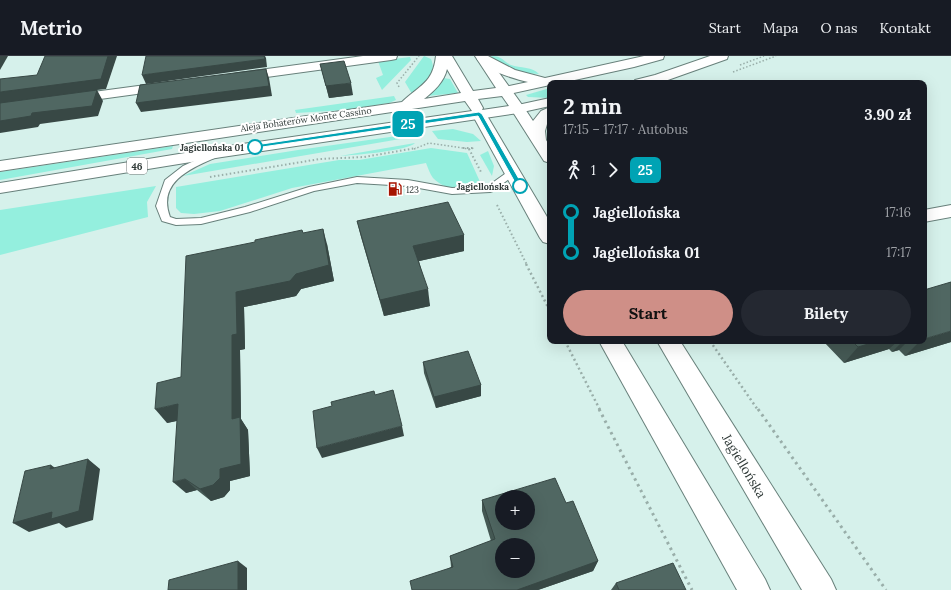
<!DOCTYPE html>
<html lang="pl">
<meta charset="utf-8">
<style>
body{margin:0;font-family:Lora,serif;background:#242831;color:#f1f3f6;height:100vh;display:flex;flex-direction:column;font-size:15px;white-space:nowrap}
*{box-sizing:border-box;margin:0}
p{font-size:13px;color:#9ea1a6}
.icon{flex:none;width:22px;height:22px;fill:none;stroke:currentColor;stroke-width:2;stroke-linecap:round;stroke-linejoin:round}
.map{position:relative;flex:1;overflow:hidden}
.side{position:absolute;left:547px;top:24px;width:380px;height:264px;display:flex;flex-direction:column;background:#171b24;border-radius:8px;box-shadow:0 4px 16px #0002}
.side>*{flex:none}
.badge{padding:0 8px;border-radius:6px;font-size:14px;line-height:26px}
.tools{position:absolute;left:495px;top:434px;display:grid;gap:8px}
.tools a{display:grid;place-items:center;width:40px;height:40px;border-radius:50%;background:#171b24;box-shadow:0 4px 16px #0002;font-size:20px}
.map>.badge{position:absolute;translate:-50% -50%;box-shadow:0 0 0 2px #fff}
.legs{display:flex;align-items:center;gap:6px;height:44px;padding:0 16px;font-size:13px}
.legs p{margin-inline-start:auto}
.headline{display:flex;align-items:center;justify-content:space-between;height:68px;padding:0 16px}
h1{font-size:22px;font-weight:700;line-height:30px}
.primary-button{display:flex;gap:8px;margin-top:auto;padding:8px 16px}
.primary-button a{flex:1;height:46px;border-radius:24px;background:#cf8f87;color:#111;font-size:16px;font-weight:700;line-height:46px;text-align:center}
.primary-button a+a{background:#242831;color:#f1f3f6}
ul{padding:0 16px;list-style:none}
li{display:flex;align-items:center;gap:14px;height:40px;font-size:15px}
li i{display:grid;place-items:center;width:6px;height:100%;margin:0 5px;background:currentColor}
li i::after{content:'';width:10px;height:10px;margin:-5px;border:3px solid;border-radius:50%;background:#171b24}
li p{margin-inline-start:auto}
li:first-child i{background:linear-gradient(#0000 50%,currentColor 0)}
li:last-child i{background:linear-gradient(currentColor 50%,#0000 0)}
header{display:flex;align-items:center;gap:24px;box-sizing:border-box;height:56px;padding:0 20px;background:#171b24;border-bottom:1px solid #363941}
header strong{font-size:19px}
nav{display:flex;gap:22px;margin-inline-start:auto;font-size:14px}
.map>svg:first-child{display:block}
.green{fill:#94efde}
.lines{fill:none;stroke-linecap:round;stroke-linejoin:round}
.service-casing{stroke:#68807b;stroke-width:2}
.minor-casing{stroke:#68807b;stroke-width:2}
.tertiary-casing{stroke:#68807b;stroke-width:2}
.secondary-casing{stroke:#68807b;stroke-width:2}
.primary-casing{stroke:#68807b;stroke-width:2}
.path-far3{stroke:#99aea9;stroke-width:1.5;stroke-dasharray:1.5 2;stroke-linecap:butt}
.path-far2{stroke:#99aea9;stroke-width:2;stroke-dasharray:1.5 2.5;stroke-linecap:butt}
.path-far1{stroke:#99aea9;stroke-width:2.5;stroke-dasharray:2 3;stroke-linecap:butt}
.path{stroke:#99aea9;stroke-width:3;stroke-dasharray:2.5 4;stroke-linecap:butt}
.service{fill:#fff;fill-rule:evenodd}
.minor{fill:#fff;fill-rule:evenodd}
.tertiary{fill:#fff;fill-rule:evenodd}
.secondary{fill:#fff;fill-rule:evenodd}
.primary{fill:#fff;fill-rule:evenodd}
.wall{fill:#455954}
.shaded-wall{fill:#384845}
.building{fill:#506762;stroke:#384845;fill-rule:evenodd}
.line-1{fill:#00a3b4;stroke:#fff}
.stop-1-dot{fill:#fff;stroke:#00a3b4;stroke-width:2}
.labels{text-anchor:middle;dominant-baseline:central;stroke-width:4;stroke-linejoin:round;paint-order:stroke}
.far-street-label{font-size:9px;fill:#303a38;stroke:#fff}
.far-stop-label{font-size:9px;font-weight:bold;fill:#303a38;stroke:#fff;text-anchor:end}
.far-poi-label{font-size:9px;fill:#303a38;stroke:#fff;text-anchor:start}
.shield{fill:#fff;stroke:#6e7574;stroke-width:1}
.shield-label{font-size:10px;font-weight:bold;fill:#303a38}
.near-street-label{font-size:13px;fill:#303a38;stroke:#fff}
</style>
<header>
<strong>Metrio</strong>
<nav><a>Start</a><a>Mapa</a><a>O nas</a><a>Kontakt</a></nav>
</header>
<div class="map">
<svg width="951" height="534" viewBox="0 0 951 534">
<rect width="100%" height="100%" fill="#d6f1eb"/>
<g class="green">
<path d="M 424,0 L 431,3 C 438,20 424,28 412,38 L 405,26 Z"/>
<path d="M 491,0 C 503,0 502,5 511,9 C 520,12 533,11 539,18 C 523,18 502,14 491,0 Z"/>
<path d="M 410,1 L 411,4 L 382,34 L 376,22 L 383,19 L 378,5 Z"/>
<path d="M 443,22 L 450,23 L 458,37 L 427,40 L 438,31 Z"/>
<path d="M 550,32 L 550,42 L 528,41 L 526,39 Z"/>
<path d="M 394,40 L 396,44 L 389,47 L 345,54 L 296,57 L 295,54 Z"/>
<path d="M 453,73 L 473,78 L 481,85 L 467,86 L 438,83 L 432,75 Z"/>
<path d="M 411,78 L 412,81 L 183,120 L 210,108 L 298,94 Z"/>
<path d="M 415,87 C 408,95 354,99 340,100 Z"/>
<path d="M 173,90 L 172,93 L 0,124 L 0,116 Z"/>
<path d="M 431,92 L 467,97 L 481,128 C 467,135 445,135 433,122 C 430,118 428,112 426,107 L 292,132 L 220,155 L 194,158 L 181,157 L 176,152 L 176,131 L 339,104 L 359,104 Z"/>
<path d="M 488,95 L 494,110 L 492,120 L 480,99 Z"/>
<path d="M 156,130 L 147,146 L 148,161 L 0,199 L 0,154 Z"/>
</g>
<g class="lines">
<defs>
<path id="service" d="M 218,94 L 221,95 L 222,97 L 221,99 C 195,111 156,124 170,161 L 176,163 L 201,162 L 245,151 L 309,131 L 357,121 L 408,124 L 452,132 L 488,130 L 509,115 L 515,115 L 517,117 L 493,135 L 490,136 L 452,138 L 408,130 L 357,127 L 314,135 L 250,156 L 201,168 L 176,169 L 162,165 L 156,150 L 165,124 L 183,110 Z"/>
<g id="minor">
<path d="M 363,0 L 397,0 L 396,3 L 391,4 L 238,25 L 233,24 L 231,21 L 233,18 L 238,17 Z"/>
<path d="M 168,26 L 173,27 L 175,30 L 173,33 L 71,47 L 66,46 L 64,43 L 66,40 L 71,39 Z"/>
<path d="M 951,149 L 951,161 L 924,166 L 924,154 Z"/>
</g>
<g id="tertiary">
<path d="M 518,49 L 523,50 L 533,65 L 541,55 L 550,51 L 550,63 L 547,68 L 545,75 L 546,84 L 550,90 L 550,107 L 544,105 L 511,53 L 513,50 Z"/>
<path d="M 479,54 L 484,55 L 486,58 L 550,166 L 550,188 L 543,186 L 540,182 L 472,58 L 474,55 Z"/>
<path d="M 599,285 L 622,285 L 765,523 L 770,534 L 737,534 Z"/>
<path d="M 657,285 L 680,285 L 831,523 L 836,534 L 802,534 Z"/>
</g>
<g id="secondary">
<path d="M 478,0 L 488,0 L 515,14 L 545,22 L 644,0 L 664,0 L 663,3 L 634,11 L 561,27 L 550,27 L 550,29 L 505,39 L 500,38 L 498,35 L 500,32 L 528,26 C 515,23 484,14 477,3 Z"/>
<path d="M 710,0 L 728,0 L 727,3 L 665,25 L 656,27 L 633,27 L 635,24 L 655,19 Z"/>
<path d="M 550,42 L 550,50 L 518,57 L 513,56 L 511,53 L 513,50 Z"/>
</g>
<path id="primary" d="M 436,0 L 452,0 L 473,35 L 496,32 L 475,0 L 487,0 L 525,53 L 523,56 L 518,57 L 222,101 L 0,137 L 0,127 L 222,91 L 472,55 L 465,45 L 0,115 L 0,105 L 402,46 C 420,29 433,27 436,0 ZM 447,13 L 461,37 L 424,43 C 434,35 444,26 447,13 ZM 502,40 L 509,50 L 482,54 L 483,52 L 478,43 Z"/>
</defs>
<use href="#service" class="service-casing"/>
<use href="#minor" class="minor-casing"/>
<use href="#tertiary" class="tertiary-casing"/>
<use href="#secondary" class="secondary-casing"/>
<use href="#primary" class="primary-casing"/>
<g class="path-far3">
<path d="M 740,9 L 764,0"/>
<path d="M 733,16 L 776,0"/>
<path d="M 399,31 L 397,27 L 419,0"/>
<path d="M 414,93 L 429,87 L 469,93 L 475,92"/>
</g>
<g class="path-far2">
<path d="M 463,92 L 475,92"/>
<path d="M 469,93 L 481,116"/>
<path d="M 210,121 L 320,103 L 364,101 L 416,92"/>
<path d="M 497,149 L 527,209"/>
</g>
<g class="path-far1">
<path d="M 526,208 L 550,255"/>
<path d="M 565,285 L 600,354"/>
<path d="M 710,285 L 758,354"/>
</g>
<g class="path">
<path d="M 599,353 L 692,534"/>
<path d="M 758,353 L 886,534"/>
</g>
<use href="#service" class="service"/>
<use href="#minor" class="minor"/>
<use href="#tertiary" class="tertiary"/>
<use href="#secondary" class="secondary"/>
<use href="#primary" class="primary"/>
</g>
<g class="wall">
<path d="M 320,8 L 353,39 L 329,42 Z"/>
<path d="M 357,165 L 464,179 L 464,195 L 419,205 L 430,250 L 384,260 L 361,181 Z"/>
<path d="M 303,177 L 327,188 L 334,225 L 301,233 L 296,240 L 244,251 L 245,293 L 240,294 L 241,363 L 248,374 L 250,420 L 230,425 L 230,434 L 224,441 L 211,445 L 197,434 L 186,437 L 177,365 L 167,367 L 181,321 Z"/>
<path d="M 823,285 L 924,285 L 951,286 L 905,300 L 899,294 L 892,296 L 889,293 L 844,307 Z"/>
<path d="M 423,306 L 481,329 L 481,340 L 436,352 L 424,317 Z"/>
<path d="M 482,444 L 566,447 L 598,505 L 593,515 L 538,534 L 412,534 L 451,511 L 450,500 L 491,485 L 482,455 Z"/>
<path d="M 616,527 L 686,534 L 611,534 Z"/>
</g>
<g class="shaded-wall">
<path d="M 0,0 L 8,0 L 0,14 Z"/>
<path d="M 108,0 L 117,0 L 106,33 L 97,34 L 103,45 L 98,60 L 40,68 L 38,71 L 0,77 L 0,36 Z"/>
<path d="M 264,0 L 265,0 L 266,2 L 267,11 L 146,28 L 142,19 Z"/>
<path d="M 266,13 L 269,22 L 272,40 L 141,56 L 136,47 Z"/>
<path d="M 351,27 L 353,39 L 329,42 L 326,30 Z"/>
<path d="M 323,173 L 327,188 L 334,225 L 301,233 L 296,240 L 244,251 L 245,293 L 240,294 L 241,363 L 248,374 L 250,420 L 230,425 L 230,434 L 224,441 L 211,445 L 200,433 L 220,413 L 232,363 L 232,279 L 236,236 Z"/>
<path d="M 464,179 L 464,195 L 415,206 L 413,190 Z"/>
<path d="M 428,233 L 430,250 L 384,260 L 380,244 Z"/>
<path d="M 951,275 L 951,286 L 905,300 L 920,285 L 924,285 L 924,283 Z"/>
<path d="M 878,285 L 898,285 L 889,293 L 844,307 L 858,291 Z"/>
<path d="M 903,285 L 908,285 L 899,294 L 892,296 Z"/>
<path d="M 481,329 L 481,340 L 436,352 L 434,341 Z"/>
<path d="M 178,348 L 189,362 L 167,367 L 155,353 Z"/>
<path d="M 402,370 L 404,380 L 322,402 L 317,392 Z"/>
<path d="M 88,403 L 100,413 L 93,464 L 66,472 L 59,467 L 29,476 L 13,467 Z"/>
<path d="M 51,409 L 65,419 L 50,413 Z"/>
<path d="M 185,423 L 197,434 L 186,437 L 173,426 Z"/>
<path d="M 238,505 L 247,512 L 247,534 L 238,534 Z"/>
<path d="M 598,505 L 593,515 L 538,534 L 517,534 Z"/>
</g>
<g class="building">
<path d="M 45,0 L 108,0 L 101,23 L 0,36 L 0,23 L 37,19 Z"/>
<path d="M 146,0 L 264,0 L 265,3 L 142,19 Z"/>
<path d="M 344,5 L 351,27 L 326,30 L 320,8 Z"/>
<path d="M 266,13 L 269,30 L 136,47 L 140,29 Z"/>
<path d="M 97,34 L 92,50 L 32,57 L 31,60 L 0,65 L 0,47 Z"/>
<path d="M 448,146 L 464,179 L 413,190 L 428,233 L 380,244 L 357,165 Z"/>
<path d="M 323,173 L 329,209 L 296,218 L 290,225 L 236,236 L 237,278 L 232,279 L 232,363 L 240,361 L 241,408 L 220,413 L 220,422 L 213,429 L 200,433 L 185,423 L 173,426 L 178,348 L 155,353 L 157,327 L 181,321 L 186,200 L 255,186 L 255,184 L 302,174 L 303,177 Z"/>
<path d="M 951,226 L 951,275 L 924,283 L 924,234 Z"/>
<path d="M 852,285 L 878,285 L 858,291 Z"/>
<path d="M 468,295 L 481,329 L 434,341 L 423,306 Z"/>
<path d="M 393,334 L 402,370 L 317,392 L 313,355 L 332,350 L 331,346 L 374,335 L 375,339 Z"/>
<path d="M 88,403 L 79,455 L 51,463 L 52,456 L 13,467 L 25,415 L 51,409 L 50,413 Z"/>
<path d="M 555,422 L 566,447 L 573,445 L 598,505 L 517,534 L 412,534 L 410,525 L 453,511 L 450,500 L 495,483 L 482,444 ZM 502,441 L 528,441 L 528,467 L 502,467 ZM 502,489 L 528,489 L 528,515 L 502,515 Z"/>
<path d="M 238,505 L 238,534 L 168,534 L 169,524 Z"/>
<path d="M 673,507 L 686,534 L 619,534 L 616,527 Z"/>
</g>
<path class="line-1" d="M 479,56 L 482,58 L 523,130 L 522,132 L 517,130 L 478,60 L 255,92 L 252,91 L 255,89 Z"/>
<defs>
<symbol id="fuel-bare" viewBox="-9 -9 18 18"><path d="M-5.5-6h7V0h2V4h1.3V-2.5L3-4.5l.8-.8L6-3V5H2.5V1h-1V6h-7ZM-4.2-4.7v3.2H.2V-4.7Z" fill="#a61400" stroke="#fff" stroke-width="2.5" paint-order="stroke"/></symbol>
</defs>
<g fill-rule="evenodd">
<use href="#fuel-bare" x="385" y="123" width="20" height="20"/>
</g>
<g class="stop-1-dot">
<circle cx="255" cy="91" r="7"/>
<circle cx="520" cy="130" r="7"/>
</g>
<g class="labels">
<g class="far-street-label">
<text transform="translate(306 63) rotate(-8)">Aleja Bohaterów Monte Cassino</text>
</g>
<g class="far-stop-label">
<text x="244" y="91">Jagiellońska 01</text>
<text x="509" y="130">Jagiellońska</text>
</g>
<g class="far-poi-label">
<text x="406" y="133">123</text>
</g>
<rect class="shield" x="127" y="102" width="20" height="16" rx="3"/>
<g class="shield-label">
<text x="137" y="110">46</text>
</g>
<g class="near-street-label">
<text transform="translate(744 410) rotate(59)">Jagiellońska</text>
</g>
</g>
</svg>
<div class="tools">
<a>+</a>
<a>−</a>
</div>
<b class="badge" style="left:408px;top:68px;background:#00a3b4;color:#fff">25</b>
<section class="side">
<div class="headline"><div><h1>2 min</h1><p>17:15 – 17:17 · Autobus</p></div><b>3.90 zł</b></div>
<div class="legs"><svg class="icon" aria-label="walk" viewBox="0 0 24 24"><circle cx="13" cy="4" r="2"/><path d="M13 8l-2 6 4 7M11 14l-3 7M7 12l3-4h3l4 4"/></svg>1<svg class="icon" aria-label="forward" viewBox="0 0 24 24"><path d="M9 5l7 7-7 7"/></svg><b class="badge" style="background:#00a3b4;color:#fff">25</b></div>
<ul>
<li><i style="color:#00a3b4"></i><b>Jagiellońska</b><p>17:16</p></li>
<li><i style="color:#00a3b4"></i><b>Jagiellońska 01</b><p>17:17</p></li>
</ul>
<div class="primary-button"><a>Start</a><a>Bilety</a></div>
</section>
</div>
